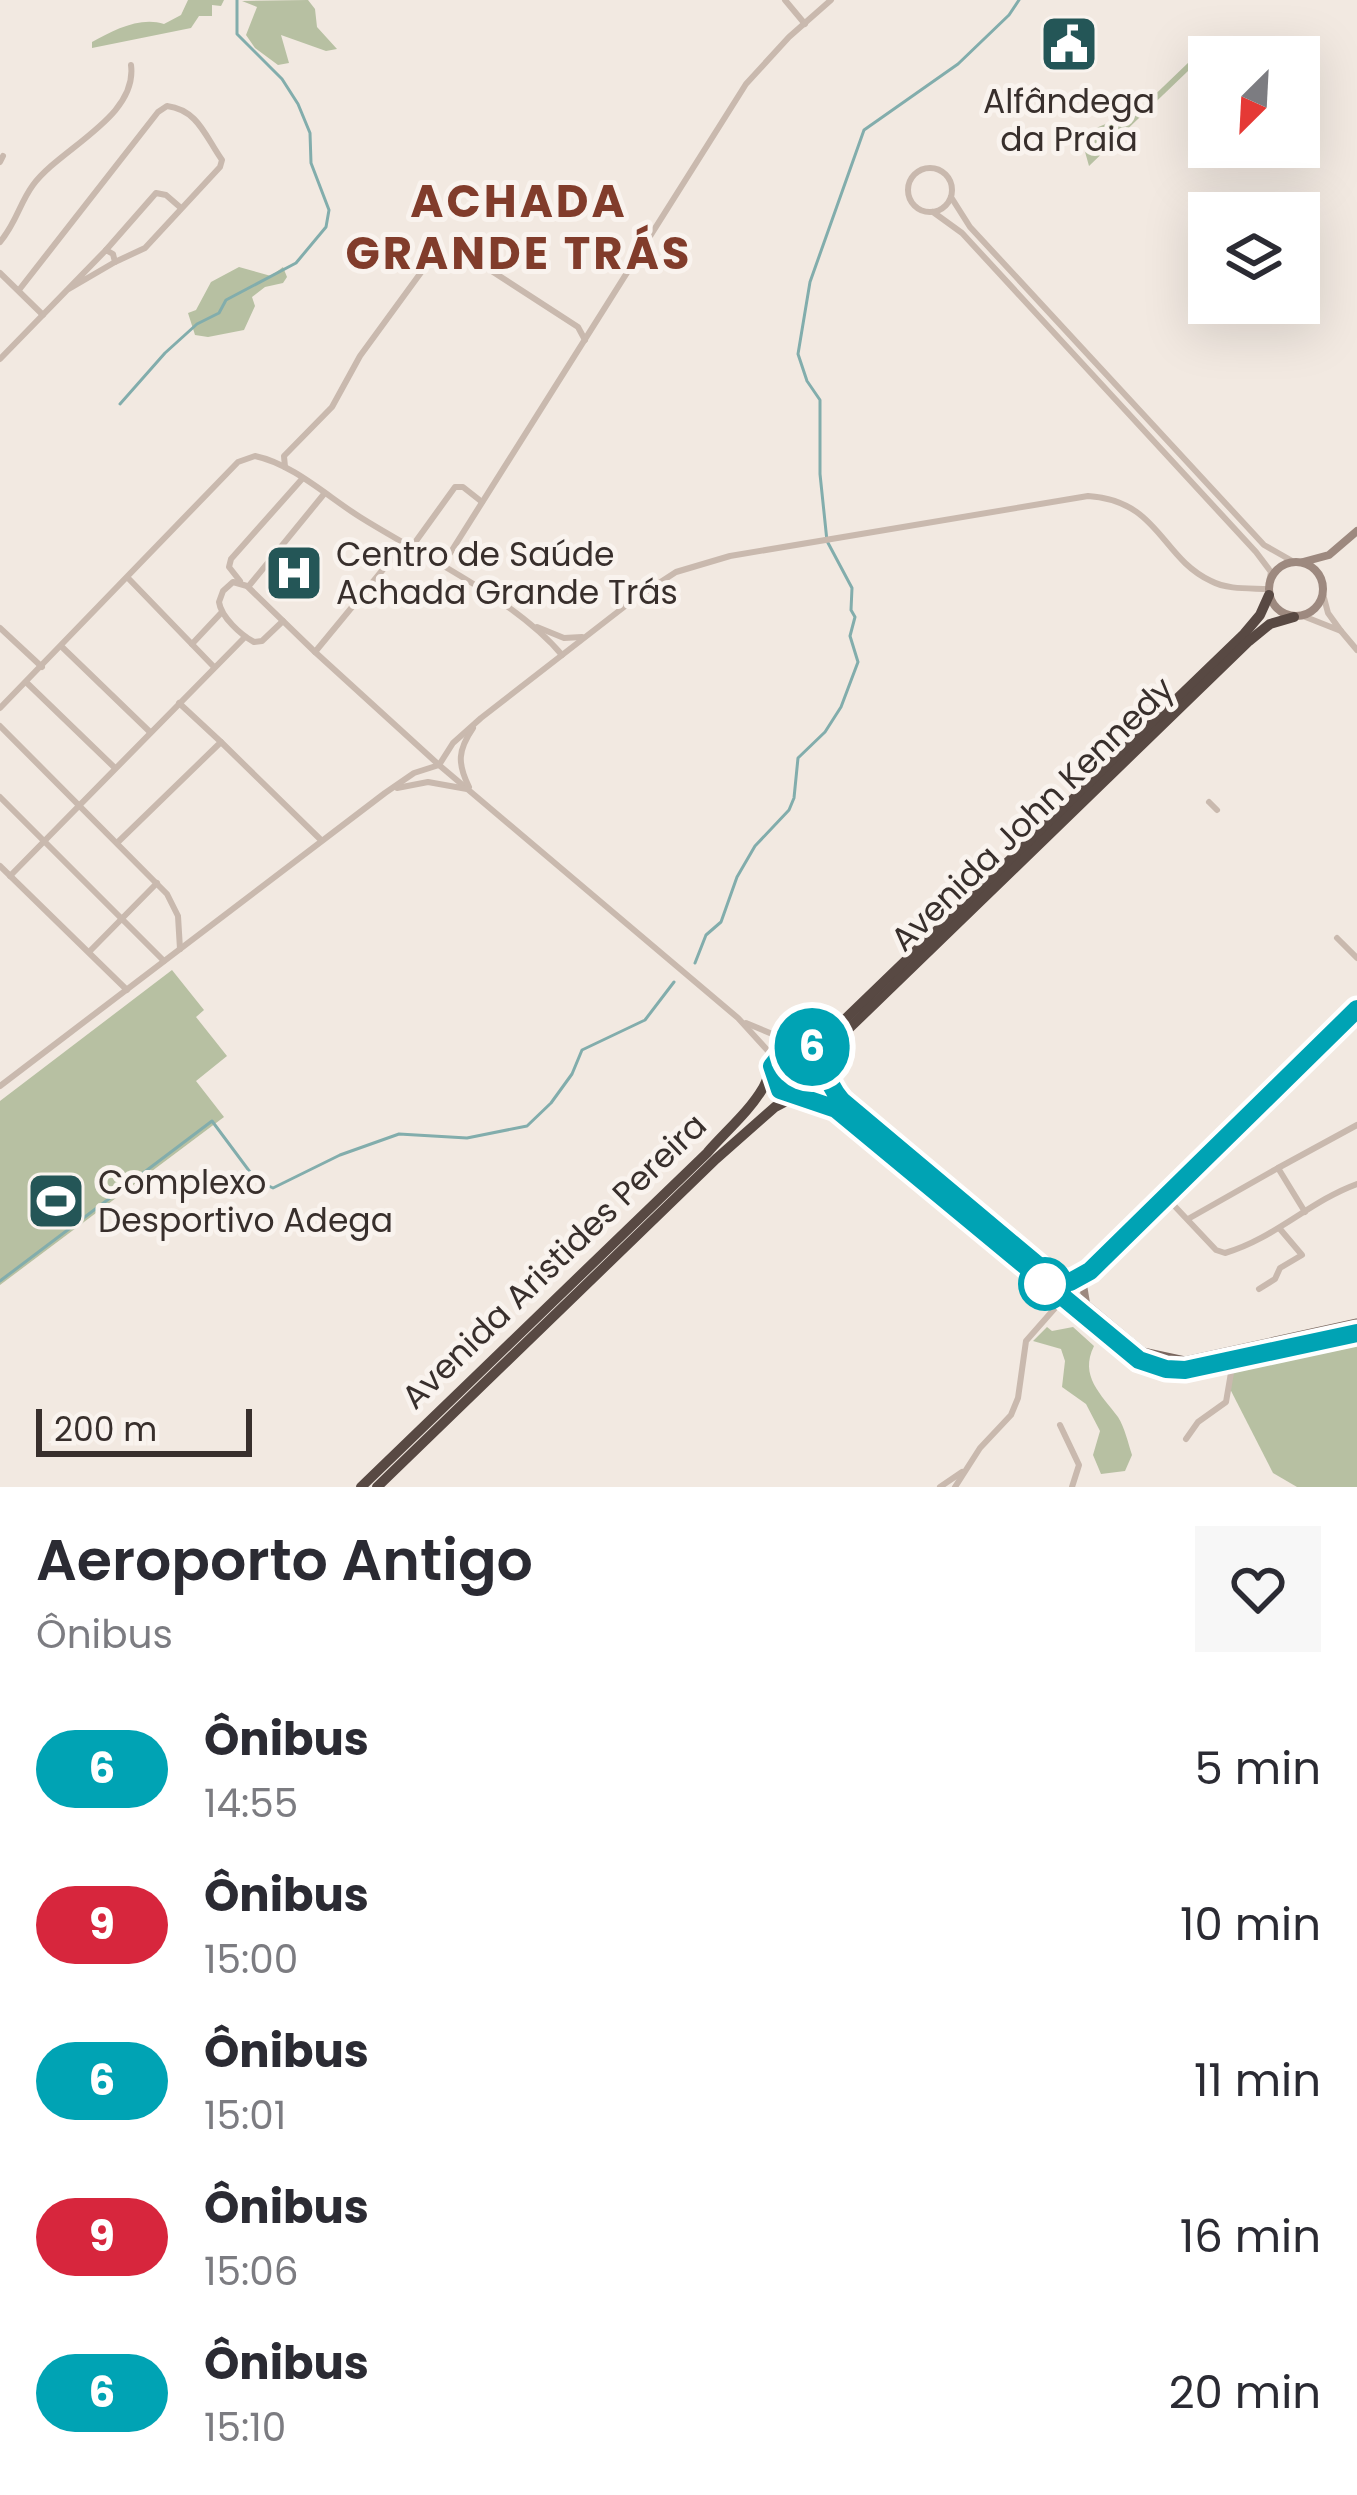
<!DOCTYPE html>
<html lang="pt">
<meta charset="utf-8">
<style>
body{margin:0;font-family:Poppins,sans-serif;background:#f7f7f7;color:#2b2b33;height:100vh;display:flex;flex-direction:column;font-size:45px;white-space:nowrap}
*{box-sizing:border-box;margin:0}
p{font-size:39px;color:#7c7c81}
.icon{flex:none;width:66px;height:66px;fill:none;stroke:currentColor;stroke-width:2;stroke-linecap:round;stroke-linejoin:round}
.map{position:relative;height:1487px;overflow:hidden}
.side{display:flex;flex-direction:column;background:#fff;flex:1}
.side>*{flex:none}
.badge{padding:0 24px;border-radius:39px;font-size:42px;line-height:78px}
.needle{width:78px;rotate:204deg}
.buttons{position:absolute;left:1188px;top:36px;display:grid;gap:24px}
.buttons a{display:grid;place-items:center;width:132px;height:132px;border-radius:0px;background:#fff;box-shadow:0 12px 48px #0002;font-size:60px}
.scale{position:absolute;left:36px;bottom:30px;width:216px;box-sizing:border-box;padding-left:12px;border:6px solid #382f2c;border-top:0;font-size:33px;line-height:42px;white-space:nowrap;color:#382f2c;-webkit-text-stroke:9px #f9f3ee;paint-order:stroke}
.map>.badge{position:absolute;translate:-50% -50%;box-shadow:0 0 0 6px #fff}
.round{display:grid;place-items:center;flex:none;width:126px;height:126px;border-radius:0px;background:#f7f7f7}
.head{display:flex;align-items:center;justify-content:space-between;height:204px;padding:0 36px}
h1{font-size:57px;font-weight:600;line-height:90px}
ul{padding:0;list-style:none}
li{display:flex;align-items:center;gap:36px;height:156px;padding:0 36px}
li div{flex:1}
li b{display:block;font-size:45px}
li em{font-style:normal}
li .badge{min-width:132px;font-weight:700;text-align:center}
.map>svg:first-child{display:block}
.green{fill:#b7c0a2}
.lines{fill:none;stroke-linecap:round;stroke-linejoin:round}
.stream{stroke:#82adac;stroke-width:3}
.street{stroke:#c9b9ae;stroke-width:6}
.secondary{stroke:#9d897f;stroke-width:8}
.primary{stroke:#79665e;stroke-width:9}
.highway{stroke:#584943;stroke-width:10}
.line-casing{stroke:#fff;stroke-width:27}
.line{stroke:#00a3b4;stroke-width:18}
.stop-dot{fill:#fff;stroke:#00a3b4;stroke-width:6}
.labels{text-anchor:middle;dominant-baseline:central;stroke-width:10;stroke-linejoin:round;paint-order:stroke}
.poi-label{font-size:33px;fill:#382f2c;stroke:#f9f3ee;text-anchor:start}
.street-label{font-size:33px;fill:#382f2c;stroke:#f9f3ee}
.district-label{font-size:45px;font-weight:bold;letter-spacing:3px;fill:#813c2b;stroke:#f9f3ee}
</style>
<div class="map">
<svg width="1357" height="1487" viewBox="0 0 1357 1487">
<rect width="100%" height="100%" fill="#f2e9e1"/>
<g class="green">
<path d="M 188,0 L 224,0 L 221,6 L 212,5 L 212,16 L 199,16 L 191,28 L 92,48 L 92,42 C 113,30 141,16 164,24 L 181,15 Z"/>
<path d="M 308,0 L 315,9 L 317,27 L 337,49 L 326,51 L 281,35 L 289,63 L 278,65 L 255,48 L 246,35 L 257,7 L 242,1 Z"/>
<path d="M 1201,60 L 1209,68 L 1188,71 L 1089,166 L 1082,141 L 1086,139 L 1084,133 L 1139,110 L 1189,62 Z"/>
<path d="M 239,267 L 271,276 L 283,267 L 287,277 L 283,283 L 265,287 L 252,297 L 255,306 L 244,330 L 208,337 L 195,335 L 188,313 L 196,310 L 211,282 Z"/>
<path d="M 172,970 L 204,1010 L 196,1017 L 227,1056 L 196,1081 L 224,1117 L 0,1285 L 0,1101 Z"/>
<path d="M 1047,1327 L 1052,1331 L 1073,1327 L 1094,1346 C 1079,1376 1101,1394 1118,1417 C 1125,1428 1128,1443 1132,1455 L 1125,1471 L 1101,1474 L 1093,1455 L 1100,1431 L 1086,1404 L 1062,1387 L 1065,1361 L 1061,1349 L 1033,1341 Z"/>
<path d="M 1357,1344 L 1357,1487 L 1297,1487 L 1273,1473 L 1227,1383 L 1234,1371 Z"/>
</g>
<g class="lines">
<g class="stream">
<path d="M 120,404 L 165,353 L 197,324 L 219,313 L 226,300 L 296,263 L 326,227 L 329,210 L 311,163 L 310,133 L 298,104 L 282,79 L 237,34 L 237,0"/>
<path d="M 695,963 L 706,935 L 721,922 L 737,877 L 755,846 L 789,810 L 794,798 L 798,758 L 825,732 L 841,707 L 858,662 L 850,636 L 855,617 L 851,610 L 852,588 L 827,541 L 820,474 L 820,400 L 807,381 L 798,354 L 810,282 L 864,130 L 958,64 L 1009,15 L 1019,0"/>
<path d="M 0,1281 L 212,1121 L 256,1180 L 273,1188 L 340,1155 L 399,1134 L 467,1138 L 527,1126 L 551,1103 L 572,1074 L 582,1050 L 645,1020 L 674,982"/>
</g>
<g class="street">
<path d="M 785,0 L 805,24"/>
<path d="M 0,162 L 3,156"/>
<circle cx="930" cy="190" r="22"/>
<path d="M 951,197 L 970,227 L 1264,545 L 1294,562"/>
<path d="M 933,212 L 962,233 L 1256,552 L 1271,572 L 1269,582"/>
<path d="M 0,242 C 17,222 19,204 33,185 C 60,148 138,117 131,65"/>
<path d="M 453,246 L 578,327 L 585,340"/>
<path d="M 106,250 L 156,193 L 166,195 L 181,208"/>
<path d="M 0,273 L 43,315"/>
<path d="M 19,290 L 158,112 L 167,106 C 198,110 205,136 222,160 L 220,167 L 145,248 L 115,262"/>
<path d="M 0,359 L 106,250 L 113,254 L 115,262 L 67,290"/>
<path d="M 285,467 L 284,456 L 332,407 L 360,356 L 433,256"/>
<path d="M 324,494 L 248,587 L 315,652 L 404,544"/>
<path d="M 411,548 L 455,487 L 463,487 L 482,502"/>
<path d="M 442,566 L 746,84 L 789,37 L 831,0"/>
<path d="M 129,579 L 214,667"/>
<path d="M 240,581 L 229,567 L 231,559 L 302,479"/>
<path d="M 247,586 L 233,582 L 223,591 L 219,602 C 221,617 241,635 254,642 L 262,641 L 283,621"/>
<path d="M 1303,616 L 1341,631 L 1328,613 L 1323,594"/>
<path d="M 537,627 L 564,638 L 582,637"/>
<path d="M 0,628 L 42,667"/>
<path d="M 1341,631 L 1357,650"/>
<path d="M 192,644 L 222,612"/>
<path d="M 62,647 L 150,732"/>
<path d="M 315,652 L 439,765 L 738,1018 L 769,1052 L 771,1061"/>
<path d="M 27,683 L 115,768"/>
<path d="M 0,708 L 238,462 L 255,456 C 293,464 328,497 360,517 C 422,556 515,599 562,655"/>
<path d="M 0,726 L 167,894 L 178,916 L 180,949"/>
<path d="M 221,742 L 321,840"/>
<path d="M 469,787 C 457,763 458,750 473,728"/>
<path d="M 397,788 L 428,782 L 467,789"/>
<path d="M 0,797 L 164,961"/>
<path d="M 1209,802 L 1217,810"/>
<path d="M 117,843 L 221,742 L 179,703"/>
<path d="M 0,866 L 127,990"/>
<path d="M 10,876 L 245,637"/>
<path d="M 1337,938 L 1357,958"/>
<path d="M 89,952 L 157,883"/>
<path d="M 746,1023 L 794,1043"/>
<path d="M 0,1086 L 385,793 L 414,773 L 439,765 L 453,743 L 481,718 L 633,600 L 676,572 L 730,556 L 1088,496 C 1160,501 1160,557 1211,581 C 1228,590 1250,588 1268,589"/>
<path d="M 1166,1197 L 1216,1250 L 1225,1253 C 1274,1239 1310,1201 1357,1184"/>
<path d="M 1305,1212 L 1278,1168 L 1357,1125"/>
<path d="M 1188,1219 L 1278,1168"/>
<path d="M 1259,1289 L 1275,1279 L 1280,1268 L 1302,1255 L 1280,1229"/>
<path d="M 1060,1425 L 1079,1465 L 1072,1487"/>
<path d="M 1186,1439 L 1198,1422 L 1226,1402 L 1233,1361"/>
<path d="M 940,1487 L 962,1472"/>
<path d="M 955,1487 L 980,1448 L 1011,1415 L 1018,1398 L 1026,1341 L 1063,1299"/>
</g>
<g class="secondary">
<circle cx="1296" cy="589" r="27"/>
<path d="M 1303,562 L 1329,555 L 1357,531"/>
<path d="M 1061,1281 L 1070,1282 L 1090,1271 L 1357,1009"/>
<path d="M 1086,1303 L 1083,1285 L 1089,1272"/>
</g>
<g class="primary">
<path d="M 824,1076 L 842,1101 L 1143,1352 L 1185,1361 L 1357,1323"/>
<path d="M 803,1096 L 836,1109 L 1131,1355 L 1157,1367 L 1185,1370 L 1357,1333"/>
</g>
<g class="highway">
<path d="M 804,1044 L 839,1025 L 1244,634 L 1260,615 L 1269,595"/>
<path d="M 826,1065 L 836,1041 L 1249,641 L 1270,624 L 1294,617"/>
<path d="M 361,1487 L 707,1153 C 725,1132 749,1112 763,1088 C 771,1075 771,1055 786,1047 C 815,1031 832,1068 817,1090 L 796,1097 L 775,1083 L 772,1066"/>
<path d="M 377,1487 L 716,1159 L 775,1107 L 794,1097"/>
</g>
</g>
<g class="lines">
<defs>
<path id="line" d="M 1357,1009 L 1090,1271 L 1070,1282 L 1053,1278 L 842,1101 C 822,1079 830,1063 812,1047 L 788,1046 L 772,1066 L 780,1090 L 836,1109 L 1139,1360 L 1166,1369 L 1185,1370 L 1357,1333"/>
</defs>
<use href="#line" class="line-casing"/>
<use href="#line" class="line"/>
</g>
<defs>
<symbol id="civic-square" viewBox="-11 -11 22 22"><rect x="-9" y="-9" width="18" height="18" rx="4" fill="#245657" stroke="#f9f3ee"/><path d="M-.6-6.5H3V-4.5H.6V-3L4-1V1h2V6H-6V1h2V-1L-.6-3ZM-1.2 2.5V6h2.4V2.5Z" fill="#fff"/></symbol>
<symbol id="hospital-square" viewBox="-11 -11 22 22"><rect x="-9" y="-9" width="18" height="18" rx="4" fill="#245657" stroke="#f9f3ee"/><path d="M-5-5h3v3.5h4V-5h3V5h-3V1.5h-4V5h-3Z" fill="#fff"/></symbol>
<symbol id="stadium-square" viewBox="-11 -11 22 22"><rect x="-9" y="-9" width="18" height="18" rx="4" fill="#245657" stroke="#f9f3ee"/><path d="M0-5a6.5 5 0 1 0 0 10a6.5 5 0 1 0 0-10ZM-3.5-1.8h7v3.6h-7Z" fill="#fff"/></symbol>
</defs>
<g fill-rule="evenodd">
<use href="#civic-square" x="1036" y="11" width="66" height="66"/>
<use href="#hospital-square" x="261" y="540" width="66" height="66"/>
<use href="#stadium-square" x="23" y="1168" width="66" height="66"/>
</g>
<circle class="stop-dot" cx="1045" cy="1284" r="24"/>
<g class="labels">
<g class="poi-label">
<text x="1069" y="101" text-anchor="middle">Alfândega<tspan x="1069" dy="38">da Praia</tspan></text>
<text x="336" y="554">Centro de Saúde<tspan x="336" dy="38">Achada Grande Trás</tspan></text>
<text x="98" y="1182">Complexo<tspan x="98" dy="38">Desportivo Adega</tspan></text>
</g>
<g class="street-label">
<text transform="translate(1032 814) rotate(-44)">Avenida John Kennedy</text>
<text transform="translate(554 1261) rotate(-44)">Avenida Aristides Pereira</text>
</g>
<g class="district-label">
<text x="519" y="201">ACHADA<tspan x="519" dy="52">GRANDE TRÁS</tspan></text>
</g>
</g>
</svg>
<div class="buttons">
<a><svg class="needle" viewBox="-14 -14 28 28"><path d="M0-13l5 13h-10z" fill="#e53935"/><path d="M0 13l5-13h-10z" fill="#7c7c81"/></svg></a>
<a><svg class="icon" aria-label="layers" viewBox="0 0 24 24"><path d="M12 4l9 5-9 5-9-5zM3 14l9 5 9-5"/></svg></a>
</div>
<div class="scale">200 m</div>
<b class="badge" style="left:812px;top:1047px;background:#00a3b4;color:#fff">6</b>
</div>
<section class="side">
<div class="head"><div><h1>Aeroporto Antigo</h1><p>Ônibus</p></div><a class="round"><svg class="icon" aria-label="heart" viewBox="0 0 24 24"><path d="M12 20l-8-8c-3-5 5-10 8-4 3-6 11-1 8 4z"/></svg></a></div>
<ul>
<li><span class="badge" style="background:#00a3b4;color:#fff">6</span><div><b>Ônibus</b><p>14:55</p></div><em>5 min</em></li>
<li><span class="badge" style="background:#d7263d;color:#fff">9</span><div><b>Ônibus</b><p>15:00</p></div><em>10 min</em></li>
<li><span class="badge" style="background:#00a3b4;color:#fff">6</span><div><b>Ônibus</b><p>15:01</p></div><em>11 min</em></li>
<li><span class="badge" style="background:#d7263d;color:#fff">9</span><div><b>Ônibus</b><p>15:06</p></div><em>16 min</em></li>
<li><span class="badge" style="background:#00a3b4;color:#fff">6</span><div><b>Ônibus</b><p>15:10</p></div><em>20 min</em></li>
</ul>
</section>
